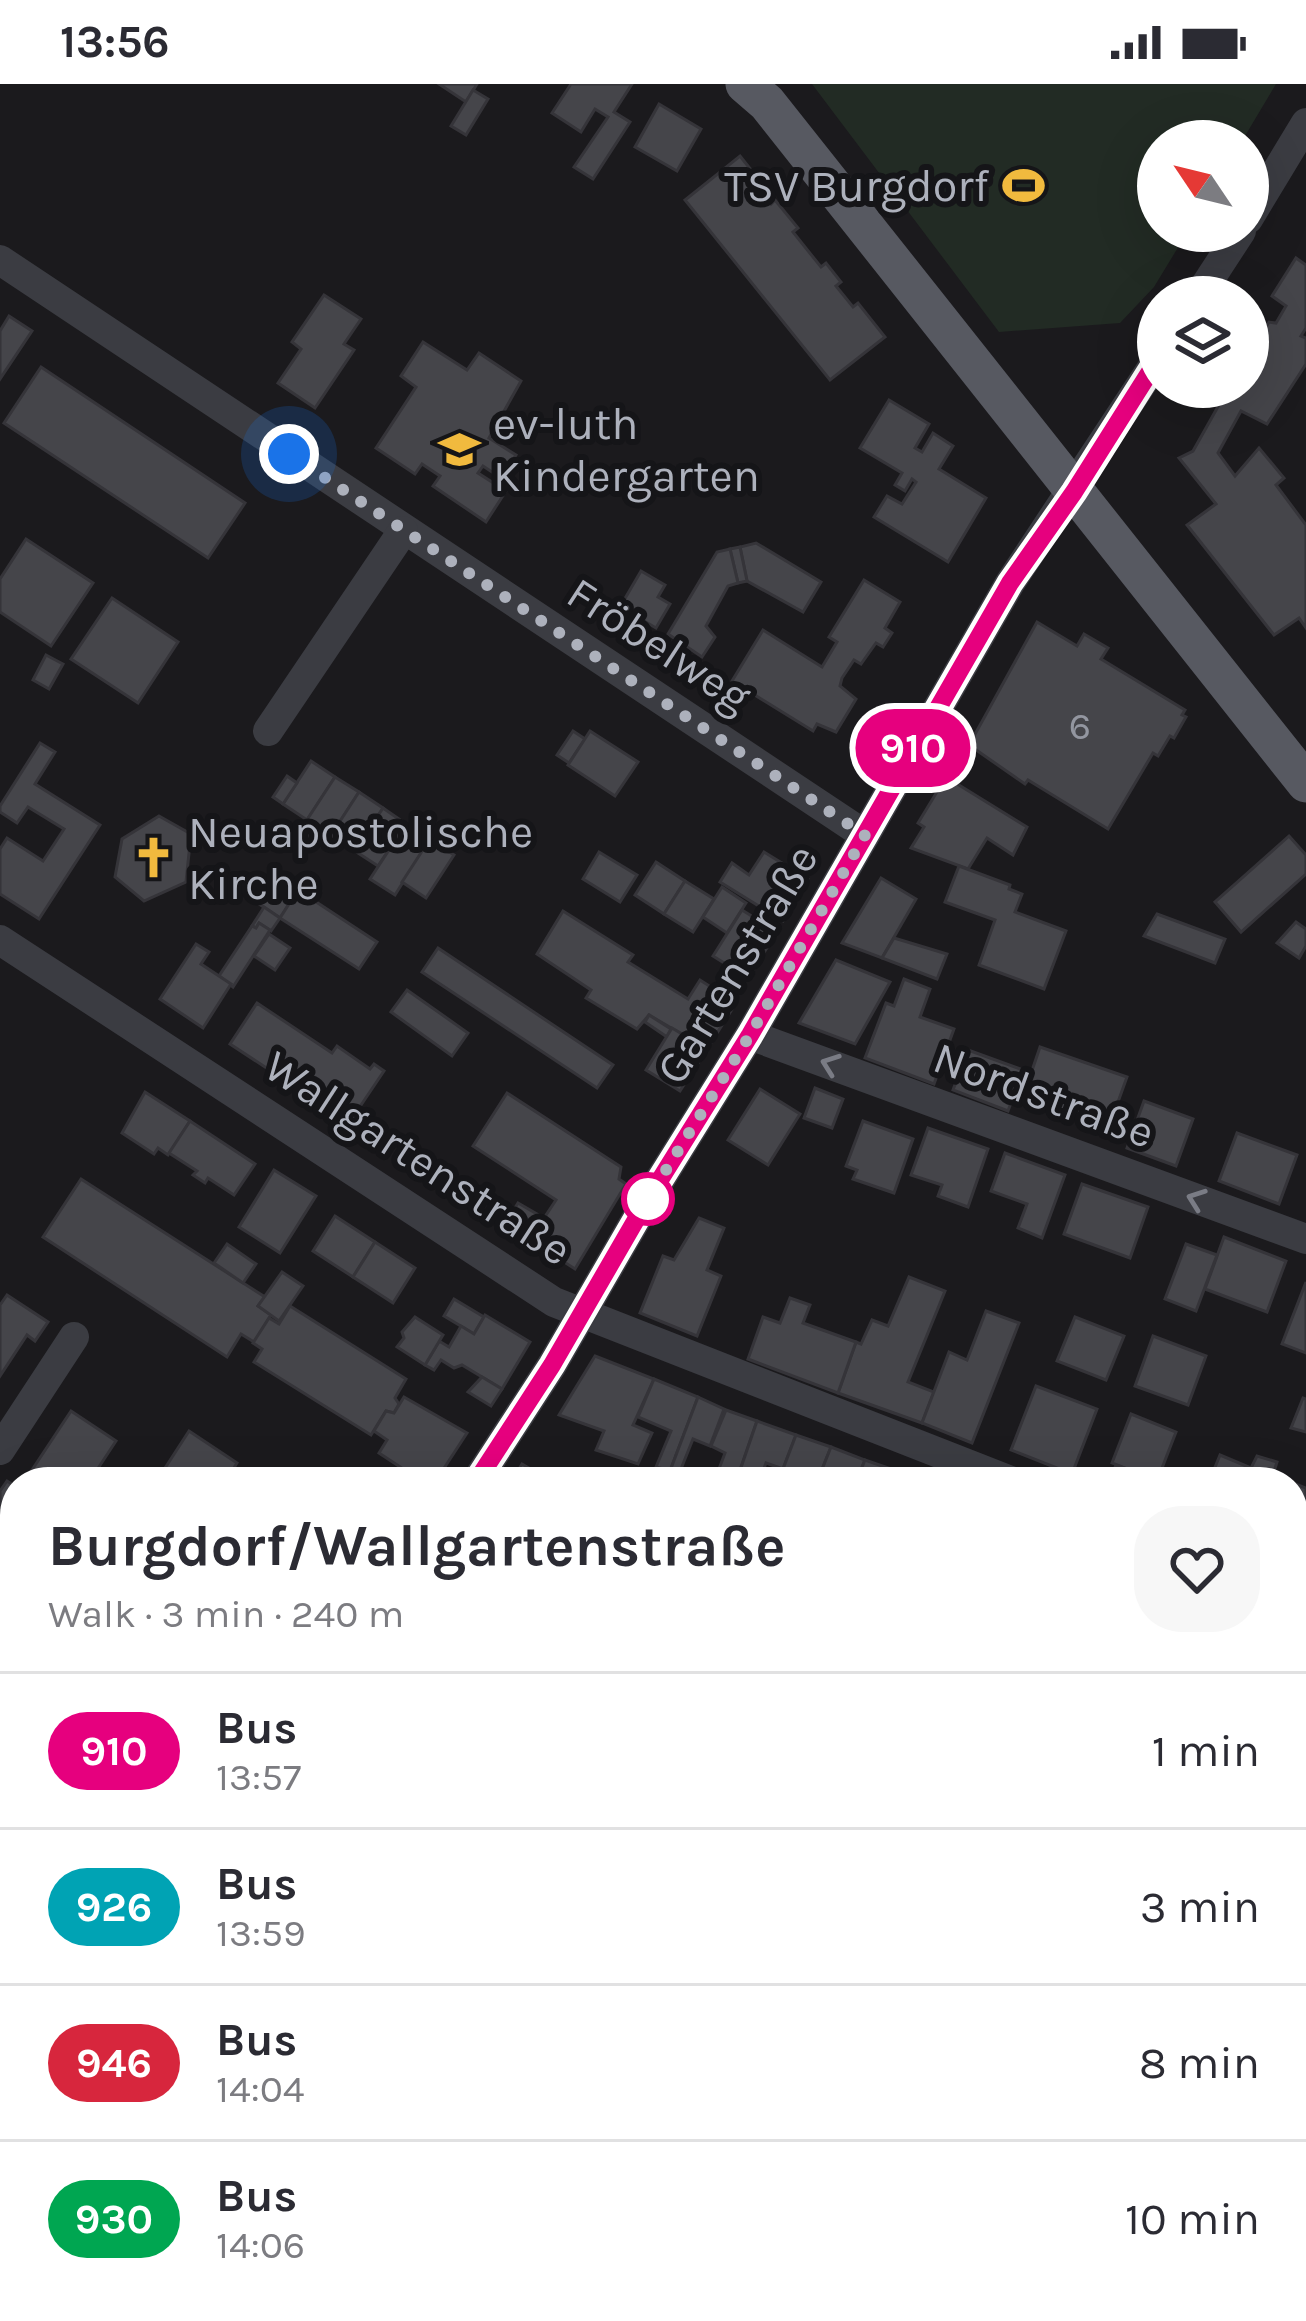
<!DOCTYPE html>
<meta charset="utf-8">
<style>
body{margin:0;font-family:Karla,sans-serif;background:#f7f7f7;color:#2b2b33;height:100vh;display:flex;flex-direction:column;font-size:45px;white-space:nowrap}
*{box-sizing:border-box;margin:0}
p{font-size:39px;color:#7c7c81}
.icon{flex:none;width:66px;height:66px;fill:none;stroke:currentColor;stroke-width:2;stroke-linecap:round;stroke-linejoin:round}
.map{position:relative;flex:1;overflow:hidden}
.details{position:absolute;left:0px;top:1383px;width:1308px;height:855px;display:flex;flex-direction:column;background:#fff;border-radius:48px 48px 0 0;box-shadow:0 12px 48px #0002}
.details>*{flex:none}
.badge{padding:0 24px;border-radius:39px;font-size:42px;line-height:78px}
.needle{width:78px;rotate:305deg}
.tools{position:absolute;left:1137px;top:36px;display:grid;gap:24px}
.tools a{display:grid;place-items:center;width:132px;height:132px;border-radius:50%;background:#fff;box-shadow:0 12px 48px #0002;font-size:60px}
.you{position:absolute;width:60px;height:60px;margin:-30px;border:9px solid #fff;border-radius:50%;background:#1a73e8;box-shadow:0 0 0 18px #1a73e833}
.map>.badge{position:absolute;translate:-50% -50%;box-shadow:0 0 0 6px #fff}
.round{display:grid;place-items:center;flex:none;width:126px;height:126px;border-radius:48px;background:#f7f7f7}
.head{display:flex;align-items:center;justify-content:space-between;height:204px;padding:0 48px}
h1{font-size:57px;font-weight:700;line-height:90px}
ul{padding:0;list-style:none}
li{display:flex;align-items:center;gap:36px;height:156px;padding:0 48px;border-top:3px solid #e1e1e2}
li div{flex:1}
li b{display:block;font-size:45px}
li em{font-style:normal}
li .badge{min-width:132px;font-weight:700;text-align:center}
.status{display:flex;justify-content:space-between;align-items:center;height:84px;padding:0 60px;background:#fff;direction:ltr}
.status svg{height:33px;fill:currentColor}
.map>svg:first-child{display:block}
.pitch{fill:#222b24}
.building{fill:#45454a;stroke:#353439;stroke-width:3}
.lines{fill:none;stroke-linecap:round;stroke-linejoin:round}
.minor{stroke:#3b3c42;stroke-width:30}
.major{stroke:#575961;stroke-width:39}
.oneway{stroke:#7a7c85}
.line-casing{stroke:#fff;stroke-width:27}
.line{stroke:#e6007e;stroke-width:18}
.walk{stroke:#adb1bc;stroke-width:12;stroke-dasharray:0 21.6}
.stop-dot{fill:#fff;stroke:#e6007e;stroke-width:6}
.labels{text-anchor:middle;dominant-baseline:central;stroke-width:12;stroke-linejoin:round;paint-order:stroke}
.number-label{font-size:39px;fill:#9396a0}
.poi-label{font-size:45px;fill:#adb1bc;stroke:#151518;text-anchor:start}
.street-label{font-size:45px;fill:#adb1bc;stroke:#151518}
</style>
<div class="status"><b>13:56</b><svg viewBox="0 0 49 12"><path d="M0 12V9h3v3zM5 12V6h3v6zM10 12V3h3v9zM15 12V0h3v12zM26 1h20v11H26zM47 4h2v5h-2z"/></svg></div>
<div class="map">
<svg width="1306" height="2237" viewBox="0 0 1306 2237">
<rect width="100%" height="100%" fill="#1b1a1d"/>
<path class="pitch" d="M 812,0 L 1276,0 L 1242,57 L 1158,57 L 1158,147 L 1188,147 L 1154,203 L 1120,239 L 999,248 Z"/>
<g class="building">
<path d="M 439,0 L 477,0 L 466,18 Z"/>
<path d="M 571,0 L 632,0 L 614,28 L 630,38 L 593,95 L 574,83 L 608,33 L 595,25 L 581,48 L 552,29 Z"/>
<path d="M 473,6 L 488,15 L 466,51 L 451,42 Z"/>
<path d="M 659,20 L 701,45 L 677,87 L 635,63 Z"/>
<path d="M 740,72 L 767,106 L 762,110 L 771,120 L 775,116 L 798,144 L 793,148 L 821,183 L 826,179 L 841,198 L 836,202 L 853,223 L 858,219 L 885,253 L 830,296 L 685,116 Z"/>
<path d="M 1296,174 L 1306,181 L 1306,244 L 1301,252 L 1306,254 L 1306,280 L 1267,340 L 1241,327 L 1218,369 L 1235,392 L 1259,364 L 1284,394 L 1276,401 L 1306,441 L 1306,544 L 1299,534 L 1274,551 L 1187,441 L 1216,420 L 1179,374 L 1193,367 L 1229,303 L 1248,303 L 1248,272 L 1269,238 L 1276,239 L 1286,222 L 1272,212 Z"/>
<path d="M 324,211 L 361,235 L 344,260 L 354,266 L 315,324 L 278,299 L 301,265 L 292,258 Z"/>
<path d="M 9,232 L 32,247 L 0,295 L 0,247 Z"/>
<path d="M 423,258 L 467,286 L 479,269 L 521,297 L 489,354 L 516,371 L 501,394 L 483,382 L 478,389 L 506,407 L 486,438 L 433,402 L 440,392 L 422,380 L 415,390 L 376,364 L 416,303 L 401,292 Z"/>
<path d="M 41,283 L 245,419 L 208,474 L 4,339 Z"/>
<path d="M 889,316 L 929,340 L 915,364 L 922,368 L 933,349 L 953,362 L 939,385 L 986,414 L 948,478 L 874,433 L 887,412 L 902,420 L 916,398 L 912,395 L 905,407 L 895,401 L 902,389 L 860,364 Z"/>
<path d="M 26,455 L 93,499 L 51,562 L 0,528 L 0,495 Z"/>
<path d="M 756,459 L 821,498 L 803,528 L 747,497 L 740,463 Z"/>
<path d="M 740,463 L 747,497 L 738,499 L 730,465 Z"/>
<path d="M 730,465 L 738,499 L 728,502 L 706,542 L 715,553 L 702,573 L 668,550 L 717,468 Z"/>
<path d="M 641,487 L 665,501 L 658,513 L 670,520 L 656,544 L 620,523 Z"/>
<path d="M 864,496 L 900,518 L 885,544 L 892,549 L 883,563 L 876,559 L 861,580 L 854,576 L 842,594 L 840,602 L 856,615 L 836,648 L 817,640 L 813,647 L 732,597 L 763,546 L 822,583 L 837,558 L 829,553 Z"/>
<path d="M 112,514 L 178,558 L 138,619 L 71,575 Z"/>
<path d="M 1037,538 L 1077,562 L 1084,550 L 1108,564 L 1101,575 L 1185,626 L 1182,631 L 1186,633 L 1174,654 L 1170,652 L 1158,672 L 1153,669 L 1108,745 L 1028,696 L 1025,700 L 969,661 Z"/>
<path d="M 46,571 L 63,580 L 49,605 L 33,596 Z"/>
<path d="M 573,647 L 585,655 L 569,679 L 557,671 Z"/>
<path d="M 590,647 L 638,678 L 615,712 L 568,681 Z"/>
<path d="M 40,659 L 55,668 L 35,700 L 100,741 L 39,835 L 0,810 L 0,765 L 7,754 L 43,777 L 64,745 L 28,723 L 17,739 L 0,728 L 0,722 Z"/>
<path d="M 311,677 L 335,693 L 307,736 L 283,720 Z"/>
<path d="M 287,692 L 297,699 L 283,720 L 273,713 Z"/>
<path d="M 335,693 L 359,708 L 323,764 L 299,748 Z"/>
<path d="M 946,693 L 1027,743 L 1013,771 L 987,754 L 968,785 L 911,764 L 924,743 L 918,739 Z"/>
<path d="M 359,708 L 383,724 L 355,767 L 331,751 Z"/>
<path d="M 383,724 L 406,740 L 378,782 L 355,767 Z"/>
<path d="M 159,732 L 191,750 L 186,798 L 144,817 L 115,793 L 122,755 Z"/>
<path d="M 406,740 L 430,755 L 395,811 L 370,795 Z"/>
<path d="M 1289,752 L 1306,771 L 1306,790 L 1241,848 L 1215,818 Z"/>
<path d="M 430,755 L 454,771 L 426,814 L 402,798 Z"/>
<path d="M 599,768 L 637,791 L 620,818 L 583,795 Z"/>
<path d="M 764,768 L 808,795 L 783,837 L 720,798 L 732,779 L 749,791 Z"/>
<path d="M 656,778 L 685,797 L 664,830 L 635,811 Z"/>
<path d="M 959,782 L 1010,801 L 1009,805 L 1022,810 L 1015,828 L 1066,847 L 1044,905 L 979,881 L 995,836 L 945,818 Z"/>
<path d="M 271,789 L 298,806 L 280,834 L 253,816 Z"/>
<path d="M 881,794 L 916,815 L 882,874 L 842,859 Z"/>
<path d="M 685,797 L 714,815 L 693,848 L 664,830 Z"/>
<path d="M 722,803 L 746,819 L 727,849 L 703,833 Z"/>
<path d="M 298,806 L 377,858 L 359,885 L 280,834 Z"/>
<path d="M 264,823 L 280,834 L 271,847 L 259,839 L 256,844 L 252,842 Z"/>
<path d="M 742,826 L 777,848 L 748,894 L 713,872 Z"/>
<path d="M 563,827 L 633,871 L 628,878 L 688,915 L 700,896 L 736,919 L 707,965 L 649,931 L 637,945 L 586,914 L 591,906 L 537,870 Z"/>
<path d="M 1157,830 L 1225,855 L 1215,879 L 1144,852 Z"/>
<path d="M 1296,838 L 1306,845 L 1306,862 L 1299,874 L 1277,859 Z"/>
<path d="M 259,839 L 270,846 L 233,903 L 219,892 L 252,842 L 256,844 Z"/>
<path d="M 269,850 L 290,864 L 275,886 L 254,872 Z"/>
<path d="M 894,854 L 947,870 L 937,895 L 882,874 Z"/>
<path d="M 196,860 L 209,868 L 201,880 L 231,900 L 203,944 L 160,915 Z"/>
<path d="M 438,864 L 613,981 L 597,1004 L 422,888 Z"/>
<path d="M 836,876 L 890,898 L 855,960 L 799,939 Z"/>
<path d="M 904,895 L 930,905 L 920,933 L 954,945 L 934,1000 L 865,974 L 886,919 L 894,922 Z"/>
<path d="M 407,906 L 468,949 L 452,972 L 391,928 Z"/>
<path d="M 257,919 L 332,969 L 337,962 L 370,985 L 374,980 L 384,987 L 353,1033 L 309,1004 L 306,1010 L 230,960 Z"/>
<path d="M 649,931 L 671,945 L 667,953 L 645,938 Z"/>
<path d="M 672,944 L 707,965 L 680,1007 L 646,986 Z"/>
<path d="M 1040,963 L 1127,993 L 1109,1043 L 1023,1013 Z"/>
<path d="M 968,966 L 1023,986 L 1008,1027 L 953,1006 Z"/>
<path d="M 815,1004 L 843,1015 L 832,1044 L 804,1034 Z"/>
<path d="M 760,1005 L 800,1030 L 768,1081 L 728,1056 Z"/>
<path d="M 145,1008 L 190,1037 L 168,1071 L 158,1064 L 154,1070 L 122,1049 Z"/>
<path d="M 507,1009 L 621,1083 L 619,1095 L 626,1100 L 575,1185 L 505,1140 L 518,1119 L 544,1134 L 556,1116 L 473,1062 Z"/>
<path d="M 1144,1017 L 1193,1035 L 1176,1082 L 1127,1064 Z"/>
<path d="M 190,1037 L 255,1080 L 234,1111 L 208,1094 L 205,1099 L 193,1091 L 197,1087 L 169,1069 Z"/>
<path d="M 863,1037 L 913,1055 L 894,1109 L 853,1095 L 857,1086 L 846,1082 Z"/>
<path d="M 928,1044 L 988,1065 L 968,1123 L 938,1112 L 942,1101 L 911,1091 Z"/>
<path d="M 1237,1049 L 1297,1071 L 1279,1120 L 1219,1097 Z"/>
<path d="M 1005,1069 L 1065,1091 L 1042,1154 L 1018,1144 L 1027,1120 L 991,1107 Z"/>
<path d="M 274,1086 L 316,1112 L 280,1169 L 239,1143 Z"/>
<path d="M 81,1095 L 265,1213 L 258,1222 L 271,1231 L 254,1258 L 241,1250 L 227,1273 L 43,1153 Z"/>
<path d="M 1082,1100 L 1148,1123 L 1130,1174 L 1064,1150 Z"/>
<path d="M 335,1132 L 375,1158 L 353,1193 L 313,1167 Z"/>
<path d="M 699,1134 L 724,1144 L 707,1186 L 721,1192 L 697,1252 L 640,1229 L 663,1172 L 674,1176 Z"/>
<path d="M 1224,1153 L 1286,1177 L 1267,1228 L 1205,1205 Z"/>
<path d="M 375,1158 L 415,1184 L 393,1219 L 353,1193 Z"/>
<path d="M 227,1160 L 256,1180 L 243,1199 L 214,1179 Z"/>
<path d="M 1186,1160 L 1217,1171 L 1196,1227 L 1165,1215 Z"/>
<path d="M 282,1188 L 303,1202 L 279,1237 L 258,1222 Z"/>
<path d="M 909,1193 L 945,1207 L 908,1298 L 934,1308 L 922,1339 L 838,1309 L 856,1258 L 861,1260 L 872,1236 L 888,1242 Z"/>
<path d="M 1306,1198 L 1306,1269 L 1282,1260 Z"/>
<path d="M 7,1211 L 48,1238 L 35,1257 L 27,1251 L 0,1292 L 0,1221 Z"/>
<path d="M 790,1214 L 810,1221 L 803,1239 L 856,1258 L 838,1309 L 748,1275 L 763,1233 L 780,1239 Z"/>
<path d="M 454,1215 L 484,1233 L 474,1250 L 444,1232 Z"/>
<path d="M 290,1222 L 406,1295 L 395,1314 L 399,1320 L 394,1329 L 386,1327 L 371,1351 L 254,1278 L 262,1265 L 253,1259 L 269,1234 L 279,1240 Z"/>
<path d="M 986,1227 L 1019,1239 L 972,1359 L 922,1339 L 949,1268 L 967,1276 Z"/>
<path d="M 485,1231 L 530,1258 L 502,1305 L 462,1281 L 454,1284 L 441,1276 L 434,1286 L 425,1281 L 439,1257 L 449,1263 L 461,1242 L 474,1250 Z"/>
<path d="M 415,1233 L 443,1251 L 425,1281 L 397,1263 L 404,1254 L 402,1248 Z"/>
<path d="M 1075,1233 L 1124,1252 L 1106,1296 L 1057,1277 Z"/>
<path d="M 1153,1252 L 1206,1272 L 1188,1321 L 1135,1302 Z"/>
<path d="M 595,1272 L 654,1295 L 633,1341 L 652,1349 L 638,1380 L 596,1366 L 604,1347 L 559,1331 Z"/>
<path d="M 482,1293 L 502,1305 L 491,1322 L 468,1308 Z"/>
<path d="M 654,1295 L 698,1313 L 670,1387 L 656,1383 L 671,1347 L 638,1333 Z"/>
<path d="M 1036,1302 L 1097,1325 L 1072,1390 L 1011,1366 Z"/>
<path d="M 404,1313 L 467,1349 L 435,1398 L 423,1398 L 379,1369 L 387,1356 L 374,1347 L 386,1327 L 394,1329 Z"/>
<path d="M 698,1313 L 724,1325 L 710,1362 L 693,1355 L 679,1390 L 670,1387 Z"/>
<path d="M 1303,1314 L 1306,1315 L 1306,1348 L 1291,1344 Z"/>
<path d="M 726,1326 L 757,1337 L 736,1398 L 714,1398 L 725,1369 L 711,1362 Z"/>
<path d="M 71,1327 L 116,1357 L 89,1398 L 24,1398 Z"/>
<path d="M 1131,1330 L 1176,1348 L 1157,1397 L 1112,1379 Z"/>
<path d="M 757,1337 L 796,1351 L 783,1385 L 766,1379 L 759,1398 L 736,1398 Z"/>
<path d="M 189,1347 L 237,1379 L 225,1398 L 156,1398 Z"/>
<path d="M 796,1351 L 831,1363 L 817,1398 L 795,1398 L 797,1392 L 783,1385 Z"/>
<path d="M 831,1363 L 865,1376 L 856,1398 L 817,1398 Z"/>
<path d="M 1220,1371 L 1251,1384 L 1257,1372 L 1277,1378 L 1273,1391 L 1292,1398 L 1209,1398 Z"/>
<path d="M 865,1376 L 891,1385 L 886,1398 L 856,1398 Z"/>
<path d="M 522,1380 L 553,1398 L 511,1398 Z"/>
<path d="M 1116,1381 L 1143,1391 L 1140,1398 L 1109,1398 Z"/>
<path d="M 891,1385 L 924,1398 L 886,1398 Z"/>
<path d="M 7,1397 L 15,1402 L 15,1488 L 1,1510 L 0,1407 Z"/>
<path d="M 1293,1399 L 1306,1404 L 1306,1492 L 1293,1486 Z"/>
<path d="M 1293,1544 L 1306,1553 L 1306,1565 L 1293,1585 Z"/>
<path d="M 1306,1669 L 1306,1764 L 1293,1784 L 1293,1689 Z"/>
<path d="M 0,1686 L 15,1696 L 6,1711 L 13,1716 L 3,1732 Z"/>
<path d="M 0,1888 L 15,1897 L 15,1931 L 0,1921 Z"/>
<path d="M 1295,1917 L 1306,1924 L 1306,2026 L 1293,2018 Z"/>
<path d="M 1293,2047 L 1306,2053 L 1306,2073 L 1293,2097 Z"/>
<path d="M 0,2078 L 15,2087 L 15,2120 L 4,2138 L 0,2136 Z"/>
<path d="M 30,2223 L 76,2223 L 71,2237 L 14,2237 L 19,2224 L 29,2228 Z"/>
<path d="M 96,2223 L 114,2223 L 152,2237 L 90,2237 Z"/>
<path d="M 114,2223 L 175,2223 L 170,2237 L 152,2237 Z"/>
<path d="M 772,2223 L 863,2223 L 859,2233 L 835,2224 L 830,2237 L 796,2237 L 771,2227 Z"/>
<path d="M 937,2223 L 979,2223 L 1000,2237 L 928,2237 Z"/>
<path d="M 979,2223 L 1037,2223 L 1027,2237 L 1000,2237 Z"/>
<path d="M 1114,2223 L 1174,2223 L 1197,2235 L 1140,2237 Z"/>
<path d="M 1203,2223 L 1263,2223 L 1255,2237 L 1200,2237 L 1197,2235 Z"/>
</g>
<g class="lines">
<g class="minor">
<path d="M 1248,135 L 1306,39"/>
<path d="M 0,176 L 865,751"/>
<path d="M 1198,213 L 1241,147"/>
<path d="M 268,647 L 403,447"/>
<path d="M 0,856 L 554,1218 L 1013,1398"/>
<path d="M 750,951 L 1306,1155"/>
<path d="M 0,1366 L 74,1253"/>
<path d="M 476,1398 L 552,1281 L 648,1115 L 750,951 L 1010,499 L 1158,275"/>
<path d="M 1293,1511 L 1306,1517"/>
<path d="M 1293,1647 L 1306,1627"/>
<path d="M 0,1655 L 15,1664"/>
<path d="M 1293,1850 L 1306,1829"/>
<path d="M 0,2199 L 15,2174"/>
<path d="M 1293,2207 L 1306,2183"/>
<path d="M 898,2237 L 907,2223"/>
<path d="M 1056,2237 L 1064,2223"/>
<path d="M 1277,2237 L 1285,2223"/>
</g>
<path class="major" d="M 745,0 L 767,19 L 1306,699"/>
</g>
<defs><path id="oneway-chevron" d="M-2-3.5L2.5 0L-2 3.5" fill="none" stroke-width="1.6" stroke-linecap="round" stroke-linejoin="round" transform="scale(3)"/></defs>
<g class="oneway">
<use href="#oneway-chevron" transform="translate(830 980) rotate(-160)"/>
<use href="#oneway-chevron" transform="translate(1196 1115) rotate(-160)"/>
</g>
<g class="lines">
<defs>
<path id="line" d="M 476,1398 L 552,1281 L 648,1115 L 750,951 L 1010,499 L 1074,408 L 1158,275"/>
</defs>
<use href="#line" class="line-casing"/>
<use href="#line" class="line"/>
<path class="walk" d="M 289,370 L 865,751 L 750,951 L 648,1115"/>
</g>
<defs>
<symbol id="stadium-bare" viewBox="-9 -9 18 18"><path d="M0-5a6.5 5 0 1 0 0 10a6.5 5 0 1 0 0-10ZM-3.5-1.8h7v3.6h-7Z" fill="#f1ba3e" stroke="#151518" stroke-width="2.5" paint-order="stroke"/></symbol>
<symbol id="school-bare" viewBox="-9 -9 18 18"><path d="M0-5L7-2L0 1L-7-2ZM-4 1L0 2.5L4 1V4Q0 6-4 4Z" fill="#f1ba3e" stroke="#151518" stroke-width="2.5" paint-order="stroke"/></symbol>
<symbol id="church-bare" viewBox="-9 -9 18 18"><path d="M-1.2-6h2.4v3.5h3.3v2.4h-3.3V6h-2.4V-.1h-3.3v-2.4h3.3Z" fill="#f1ba3e" stroke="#151518" stroke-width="2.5" paint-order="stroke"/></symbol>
</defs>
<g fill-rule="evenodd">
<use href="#stadium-bare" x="994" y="72" width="59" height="59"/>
<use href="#school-bare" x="430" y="336" width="59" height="59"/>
<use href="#church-bare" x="124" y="744" width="59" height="59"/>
</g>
<circle class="stop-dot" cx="648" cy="1115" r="24"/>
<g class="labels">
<g class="number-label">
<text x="1080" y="642">6</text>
</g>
<g class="poi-label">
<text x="989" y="102" text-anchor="end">TSV Burgdorf</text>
<text x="493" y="340">ev-luth<tspan x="493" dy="52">Kindergarten</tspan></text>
<text x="188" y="748">Neuapostolische<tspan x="188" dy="52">Kirche</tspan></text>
</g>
<g class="street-label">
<text transform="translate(659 561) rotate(33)">Fröbelweg</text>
<text transform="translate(737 880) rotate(-59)">Gartenstraße</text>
<text transform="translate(1044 1011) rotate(20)">Nordstraße</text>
<text transform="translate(418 1074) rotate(33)">Wallgartenstraße</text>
</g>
</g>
</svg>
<div class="tools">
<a><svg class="needle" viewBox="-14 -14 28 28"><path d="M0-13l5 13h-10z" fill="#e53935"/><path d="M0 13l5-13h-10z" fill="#7c7c81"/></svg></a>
<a><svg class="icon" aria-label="layers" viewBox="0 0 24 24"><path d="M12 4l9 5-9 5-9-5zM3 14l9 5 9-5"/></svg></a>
</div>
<div class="you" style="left:289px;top:370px"></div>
<b class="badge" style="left:913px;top:664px;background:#e6007e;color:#fff">910</b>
<section class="details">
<div class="head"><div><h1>Burgdorf/Wallgartenstraße</h1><p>Walk · 3 min · 240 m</p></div><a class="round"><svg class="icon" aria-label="heart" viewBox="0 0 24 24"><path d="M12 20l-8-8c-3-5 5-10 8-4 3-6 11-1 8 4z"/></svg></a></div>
<ul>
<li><span class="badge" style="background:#e6007e;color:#fff">910</span><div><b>Bus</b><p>13:57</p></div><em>1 min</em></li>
<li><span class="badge" style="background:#00a3b4;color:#fff">926</span><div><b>Bus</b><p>13:59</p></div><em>3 min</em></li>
<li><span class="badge" style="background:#d7263d;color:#fff">946</span><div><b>Bus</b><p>14:04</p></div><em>8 min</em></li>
<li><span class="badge" style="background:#00a651;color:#fff">930</span><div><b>Bus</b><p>14:06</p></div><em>10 min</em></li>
</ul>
</section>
</div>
